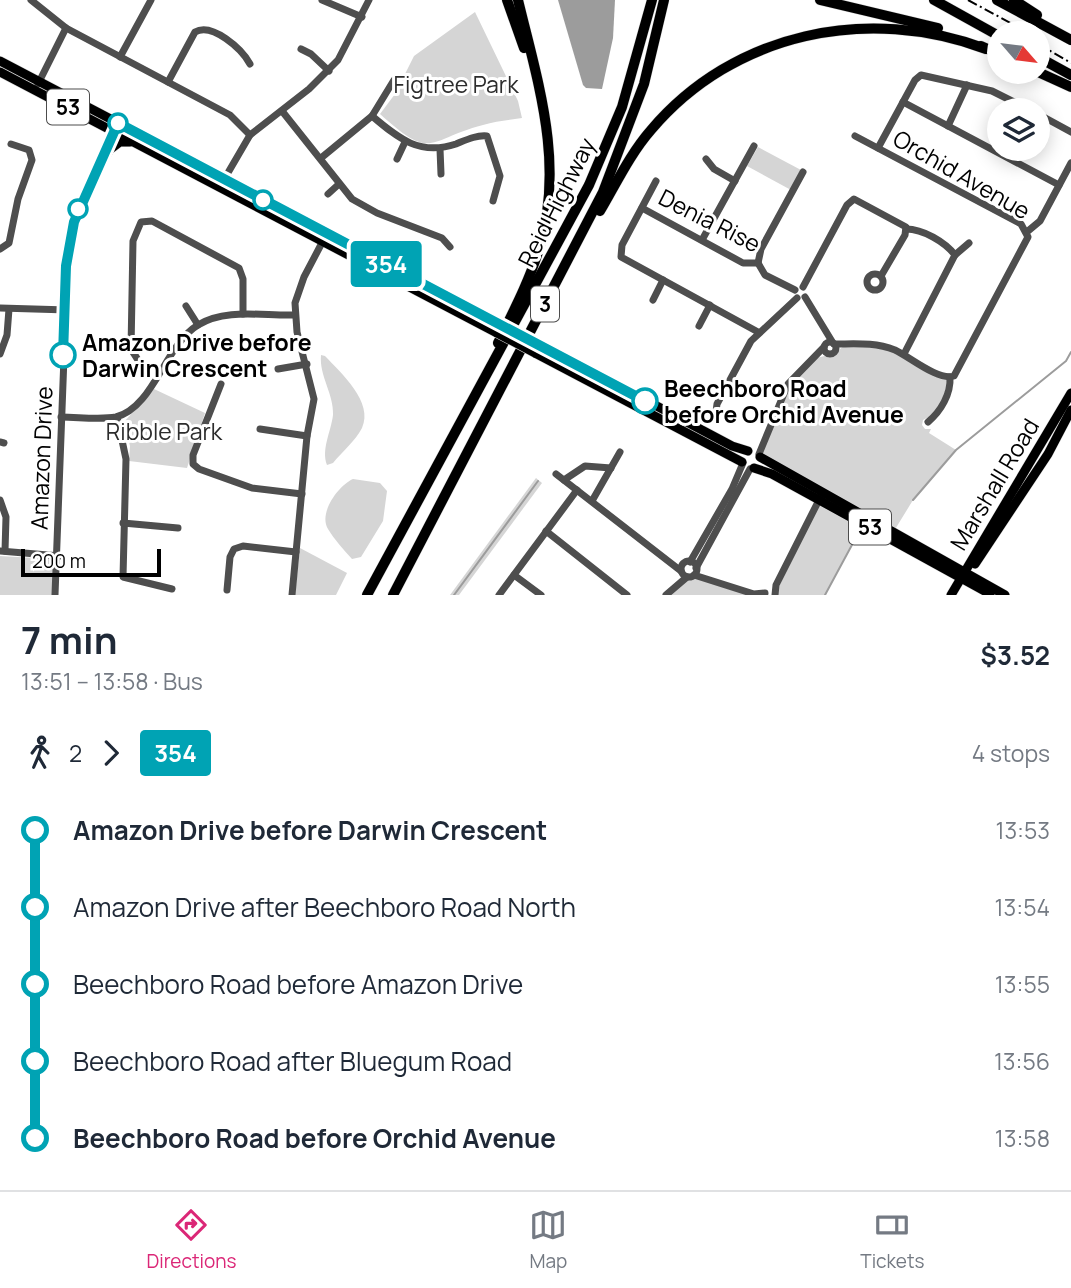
<!DOCTYPE html>
<meta charset="utf-8">
<style>
body{margin:0;font-family:Manrope,sans-serif;background:#f6f6f7;color:#1f2937;height:100vh;display:flex;flex-direction:column;font-size:26px;white-space:nowrap}
*{box-sizing:border-box;margin:0}
p{font-size:23px;color:#747a83}
.icon{flex:none;width:38px;height:38px;fill:none;stroke:currentColor;stroke-width:2;stroke-linecap:round;stroke-linejoin:round}
.map{position:relative;height:595px;overflow:hidden}
.sheet{display:flex;flex-direction:column;background:#fff;flex:1}
.sheet>*{flex:none}
.badge{padding:0 14px;border-radius:5px;font-size:24px;line-height:46px}
.needle{width:46px;rotate:118deg}
.controls{position:absolute;left:987px;top:21px;display:grid;gap:14px}
.controls a{display:grid;place-items:center;width:63px;height:63px;border-radius:50%;background:#fff;box-shadow:0 4px 18px #0003;font-size:35px}
.scale{position:absolute;left:21px;bottom:18px;width:140px;box-sizing:border-box;padding-left:7px;border:4px solid #000;border-top:0;font-size:19px;line-height:24px;white-space:nowrap;color:#000;-webkit-text-stroke:5px #fff;paint-order:stroke}
.map>.badge{position:absolute;translate:-50% -50%;box-shadow:0 0 0 4px #fff}
.legs{display:flex;align-items:center;gap:10px;height:77px;padding:0 21px;font-size:23px}
.legs p{margin-inline-start:auto}
.summary{display:flex;align-items:center;justify-content:space-between;height:119px;padding:0 21px}
h1{font-size:38px;font-weight:700;line-height:52px}
ul{padding:0 21px;list-style:none}
li{display:flex;align-items:center;gap:24px;height:77px;font-size:26px}
li i{display:grid;place-items:center;width:10px;height:100%;margin:0 9px;background:currentColor}
li i::after{content:'';width:18px;height:18px;margin:-9px;border:5px solid;border-radius:50%;background:#fff}
li p{margin-inline-start:auto}
li:first-child i{background:linear-gradient(#0000 50%,currentColor 0)}
li:last-child i{background:linear-gradient(currentColor 50%,#0000 0)}
.tab-bar{display:flex;justify-content:space-around;align-items:center;height:98px;border-top:2px solid #e0e1e3;background:#fff;font-size:19px;color:#747a83}
.tab-bar a{display:grid;justify-items:center;gap:4px}
.tab-bar .on{color:#db2777}
.map>svg:first-child{display:block}
.green{fill:#d5d5d5}
.water{fill:#9c9c9c}
.lines{fill:none;stroke-linecap:round;stroke-linejoin:round}
.stream{stroke:#9c9c9c;stroke-width:2}
.major-casing{stroke:#dbdbdb;stroke-width:10}
.highway-casing{stroke:#dbdbdb;stroke-width:11}
.minor{stroke:#4e4e4e;stroke-width:7}
.major{stroke:#000;stroke-width:9}
.highway{stroke:#000;stroke-width:10}
.rail{stroke:#000;stroke-width:2;stroke-dasharray:10 3.5 2 3.5;stroke-linecap:butt}
.major-bridge-casing{stroke:#dbdbdb;stroke-width:10;stroke-linecap:butt}
.major-bridge{stroke:#000;stroke-width:9}
.line-1-casing{stroke:#fff;stroke-width:16}
.line-1{stroke:#00a3b4;stroke-width:10}
.stop-1-dot{fill:#fff;stroke:#00a3b4;stroke-width:3.5}
.labels{text-anchor:middle;dominant-baseline:central;stroke-width:6;stroke-linejoin:round;paint-order:stroke}
.shield{fill:#fff;stroke:#4c4c4c;stroke-width:2}
.shield-label{font-size:21px;font-weight:bold;fill:#000}
.park-label{font-size:23px;fill:#2c2c2c;stroke:#fff}
.street-label{font-size:23px;fill:#000;stroke:#fff}
.stop-label{font-size:23px;font-weight:bold;fill:#000;stroke:#fff;text-anchor:start}
</style>
<div class="map">
<svg width="1071" height="595" viewBox="0 0 1071 595">
<rect width="100%" height="100%" fill="#fff"/>
<g class="green">
<path d="M 475,12 L 518,101 L 522,118 C 509,120 496,121 483,125 C 426,140 433,162 380,114 L 395,94 L 414,56 Z"/>
<path d="M 758,147 L 801,170 L 791,190 L 747,166 Z"/>
<path d="M 847,344 L 878,345 L 950,377 L 938,412 L 923,420 L 922,425 L 925,429 L 931,429 L 929,433 L 956,450 L 913,500 L 894,531 L 759,454 L 788,384 L 812,359 L 833,354 Z"/>
<path d="M 321,355 L 325,356 C 341,373 374,402 362,428 C 356,440 341,453 333,463 L 327,465 C 321,449 331,432 333,415 C 334,394 319,376 321,355 Z"/>
<path d="M 154,389 L 205,413 L 187,468 L 129,461 L 130,446 L 124,422 Z"/>
<path d="M 536,478 L 542,483 L 459,595 L 450,595 Z"/>
<path d="M 353,479 L 380,483 L 387,491 L 383,521 L 361,557 L 352,559 C 344,550 334,539 328,529 C 318,513 339,485 353,479 Z"/>
<path d="M 819,500 L 863,523 L 825,595 L 775,595 Z"/>
<path d="M 300,548 L 347,573 L 336,595 L 295,595 Z"/>
<path d="M 0,556 L 53,559 L 52,595 L 0,595 Z"/>
<path d="M 694,575 L 755,595 L 666,595 Z"/>
</g>
<path class="water" d="M 558,0 L 615,0 L 613,38 L 602,89 L 586,88 L 583,85 Z"/>
<g class="lines">
<g class="stream">
<path d="M 913,500 L 956,450 L 1066,361 L 1071,352"/>
<path d="M 454,595 L 538,481"/>
<path d="M 825,595 L 860,530"/>
</g>
<defs>
<g id="major">
<path d="M 0,61 L 501,324"/>
<path d="M 0,72 L 497,333"/>
<path d="M 112,148 L 120,142 L 130,142"/>
<path d="M 540,344 L 732,446 L 748,451"/>
<path d="M 535,353 L 742,462"/>
<path d="M 760,457 L 1005,595"/>
<path d="M 754,468 L 772,474 L 990,594"/>
<path d="M 975,564 L 1048,454 L 1071,410"/>
<path d="M 951,595 L 1071,393"/>
</g>
<g id="highway">
<path d="M 507,0 L 524,48"/>
<path d="M 820,0 L 938,28"/>
<path d="M 934,0 L 999,36"/>
<path d="M 997,0 L 1071,40"/>
<path d="M 1014,0 L 1037,15"/>
<path d="M 981,46 L 999,54"/>
<path d="M 1038,57 L 1071,75"/>
<path d="M 1038,72 L 1071,87"/>
<path d="M 600,211 C 616,184 630,154 651,130 C 734,32 868,5 986,49"/>
<path d="M 498,343 C 513,312 529,282 539,249 C 565,164 538,83 518,0"/>
<path d="M 367,595 L 589,185 L 622,107 L 652,0"/>
<path d="M 393,595 L 603,192 L 644,84 L 664,0"/>
</g>
</defs>
<use href="#major" class="major-casing"/>
<use href="#highway" class="highway-casing"/>
<g class="minor">
<path d="M 31,0 L 66,28 L 230,115 L 250,135"/>
<path d="M 322,0 L 362,17"/>
<path d="M 301,49 L 311,54 L 329,71"/>
<path d="M 120,57 L 151,0"/>
<path d="M 168,82 L 195,32 C 212,22 242,49 250,64"/>
<path d="M 38,84 L 66,28"/>
<path d="M 903,102 L 1059,185"/>
<path d="M 282,111 L 352,199 L 377,213 L 442,238 L 450,247"/>
<path d="M 1038,114 L 1071,132"/>
<path d="M 372,116 C 399,139 420,156 456,144 C 466,140 476,135 487,136 L 500,176 L 493,201"/>
<path d="M 948,126 L 967,85"/>
<path d="M 878,148 L 915,80 L 921,75 L 992,91 L 1030,110"/>
<path d="M 440,149 L 441,174"/>
<path d="M 321,158 L 372,116 L 394,80"/>
<path d="M 397,159 L 405,142"/>
<path d="M 706,159 L 714,169 L 735,181"/>
<path d="M 102,166 L 124,126"/>
<path d="M 656,181 L 622,245 L 621,257 L 758,332"/>
<path d="M 222,183 L 250,135 L 309,89 L 338,60 L 369,0"/>
<path d="M 328,194 L 339,184"/>
<path d="M 642,208 L 743,263 L 758,263"/>
<path d="M 1028,231 L 1040,221 L 1071,163"/>
<path d="M 702,240 L 754,146"/>
<path d="M 0,249 L 9,243 L 18,199 L 32,160 L 29,150 L 11,144"/>
<path d="M 955,255 L 969,243"/>
<path d="M 758,263 L 761,249 L 803,172"/>
<path d="M 758,263 L 765,275 L 795,290"/>
<circle cx="875" cy="282" r="8"/>
<path d="M 803,287 L 847,205 L 854,199 L 906,227 L 905,235 L 881,276"/>
<path d="M 805,297 L 833,343"/>
<path d="M 653,300 L 663,280"/>
<path d="M 186,306 L 198,325"/>
<path d="M 0,308 L 68,310"/>
<path d="M 699,326 L 710,305"/>
<circle cx="830" cy="348" r="6"/>
<path d="M 834,344 C 856,344 874,342 895,350 C 910,357 938,381 954,376 L 1028,237 L 1021,224 L 855,136"/>
<path d="M 0,354 L 7,335 L 9,309"/>
<path d="M 904,354 L 955,255 C 945,242 923,229 906,229"/>
<path d="M 278,369 L 307,364"/>
<path d="M 158,374 L 138,360 L 131,349 L 133,241 L 141,222 L 152,221 L 239,268 L 243,279 L 243,314"/>
<path d="M 221,384 L 193,455 L 193,464 L 199,469 L 252,488 L 302,494"/>
<path d="M 61,417 C 78,417 100,420 116,417 C 154,407 165,345 198,325 C 225,308 263,316 294,315"/>
<path d="M 117,417 L 126,459 L 123,577 L 172,589"/>
<path d="M 715,419 L 717,404 L 751,341 L 797,298"/>
<path d="M 928,422 C 941,411 951,394 950,377"/>
<path d="M 260,429 L 307,436"/>
<path d="M 0,442 L 4,443"/>
<path d="M 759,454 L 788,384 L 824,347"/>
<path d="M 556,474 L 681,571"/>
<path d="M 564,480 L 585,466 L 611,468"/>
<path d="M 0,500 L 6,517 L 5,551"/>
<path d="M 592,501 L 620,452"/>
<path d="M 123,523 L 178,528"/>
<path d="M 546,531 L 627,595"/>
<path d="M 0,551 L 60,556"/>
<circle cx="689" cy="569" r="8"/>
<path d="M 690,562 L 732,489 L 743,463"/>
<path d="M 696,568 L 750,469"/>
<path d="M 514,575 L 541,595"/>
<path d="M 694,575 L 754,594 L 765,593"/>
<path d="M 227,590 L 230,557 L 234,549 L 243,546 L 296,552"/>
<path d="M 55,595 L 68,251 L 79,206 L 115,129"/>
<path d="M 292,595 L 307,436 L 314,399 L 297,332 L 295,303 L 304,277 L 325,237"/>
<path d="M 499,595 L 577,490"/>
<path d="M 666,595 L 687,577"/>
<path d="M 775,595 L 776,585 L 821,496"/>
</g>
<use href="#major" class="major"/>
<use href="#highway" class="highway"/>
<g class="rail">
<path d="M 968,0 L 1029,33"/>
<path d="M 1038,44 L 1071,63"/>
</g>
<defs>
<g id="major-bridge">
<path d="M 501,324 L 540,344"/>
<path d="M 497,333 L 535,353"/>
</g>
</defs>
<use href="#major-bridge" class="major-bridge-casing"/>
<use href="#major-bridge" class="major-bridge"/>
</g>
<g class="lines">
<defs>
<path id="line-1" d="M 63,355 L 66,266 L 74,222 L 118,123 L 645,401"/>
</defs>
<use href="#line-1" class="line-1-casing"/>
<use href="#line-1" class="line-1"/>
</g>
<g class="stop-1-dot">
<circle cx="118" cy="123" r="9"/>
<circle cx="263" cy="200" r="9"/>
<circle cx="78" cy="209" r="9"/>
<circle cx="63" cy="355" r="12"/>
<circle cx="645" cy="401" r="12"/>
</g>
<g class="labels">
<g class="shield">
<rect x="47" y="89.5" width="42" height="35" rx="5"/>
<rect x="531" y="286.5" width="28" height="35" rx="5"/>
<rect x="849" y="509.5" width="42" height="35" rx="5"/>
</g>
<g class="shield-label">
<text x="68" y="107">53</text>
<text x="545" y="304">3</text>
<text x="870" y="527">53</text>
</g>
<g class="park-label">
<text x="456" y="84">Figtree Park</text>
<text x="164" y="431">Ribble Park</text>
</g>
<g class="street-label">
<text transform="translate(962 174) rotate(30)">Orchid Avenue</text>
<text transform="translate(556 202) rotate(-63)">Reid Highway</text>
<text transform="translate(710 220) rotate(27)">Denia Rise</text>
<text transform="translate(41 458) rotate(-88)">Amazon Drive</text>
<text transform="translate(994 484) rotate(-59)">Marshall Road</text>
</g>
<g class="stop-label">
<text x="82" y="342">Amazon Drive before<tspan x="82" dy="26">Darwin Crescent</tspan></text>
<text x="664" y="388">Beechboro Road<tspan x="664" dy="26">before Orchid Avenue</tspan></text>
</g>
</g>
</svg>
<div class="controls">
<a><svg class="needle" viewBox="-14 -14 28 28"><path d="M0-13l5 13h-10z" fill="#e53935"/><path d="M0 13l5-13h-10z" fill="#747a83"/></svg></a>
<a><svg class="icon" aria-label="layers" viewBox="0 0 24 24"><path d="M12 4l9 5-9 5-9-5zM3 14l9 5 9-5"/></svg></a>
</div>
<div class="scale">200 m</div>
<b class="badge" style="left:386px;top:264px;background:#00a3b4;color:#fff">354</b>
</div>
<section class="sheet">
<div class="summary"><div><h1>7 min</h1><p>13:51 – 13:58 · Bus</p></div><b>$3.52</b></div>
<div class="legs"><svg class="icon" aria-label="walk" viewBox="0 0 24 24"><circle cx="13" cy="4" r="2"/><path d="M13 8l-2 6 4 7M11 14l-3 7M7 12l3-4h3l4 4"/></svg>2<svg class="icon" aria-label="forward" viewBox="0 0 24 24"><path d="M9 5l7 7-7 7"/></svg><b class="badge" style="background:#00a3b4;color:#fff">354</b><p>4 stops</p></div>
<ul>
<li><i style="color:#00a3b4"></i><b>Amazon Drive before Darwin Crescent</b><p>13:53</p></li>
<li><i style="color:#00a3b4"></i><span>Amazon Drive after Beechboro Road North</span><p>13:54</p></li>
<li><i style="color:#00a3b4"></i><span>Beechboro Road before Amazon Drive</span><p>13:55</p></li>
<li><i style="color:#00a3b4"></i><span>Beechboro Road after Bluegum Road</span><p>13:56</p></li>
<li><i style="color:#00a3b4"></i><b>Beechboro Road before Orchid Avenue</b><p>13:58</p></li>
</ul>
</section>
<nav class="tab-bar">
<a class="on"><svg class="icon" aria-label="directions" viewBox="0 0 24 24"><path d="M12 3l9 9-9 9-9-9zM9 14v-3h6M13 9l2 2-2 2"/></svg>Directions</a>
<a><svg class="icon" aria-label="map" viewBox="0 0 24 24"><path d="M3 6l6-2 6 2 6-2v14l-6 2-6-2-6 2zM9 4v14M15 6v14"/></svg>Map</a>
<a><svg class="icon" aria-label="tickets" viewBox="0 0 24 24"><path d="M3 7h18v10H3zM15 7v10"/></svg>Tickets</a>
</nav>
